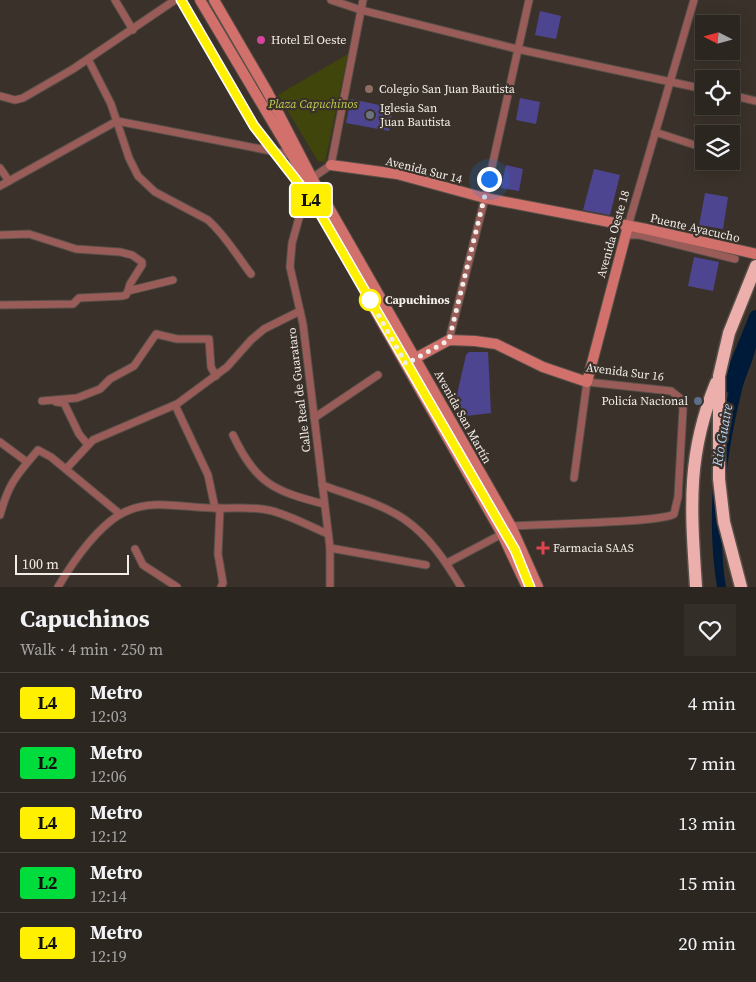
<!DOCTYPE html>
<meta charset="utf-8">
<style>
body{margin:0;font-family:"Source Serif 4",serif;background:#342e29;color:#f1f3f6;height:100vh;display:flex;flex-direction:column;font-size:19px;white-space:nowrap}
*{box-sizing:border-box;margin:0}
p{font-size:16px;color:#a6a5a5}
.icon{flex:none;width:28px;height:28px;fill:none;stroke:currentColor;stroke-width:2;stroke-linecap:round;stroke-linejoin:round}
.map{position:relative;height:587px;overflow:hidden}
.drawer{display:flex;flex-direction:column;background:#2c2620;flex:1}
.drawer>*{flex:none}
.badge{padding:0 10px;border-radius:4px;font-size:18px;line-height:32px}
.needle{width:32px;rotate:276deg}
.buttons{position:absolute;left:695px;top:15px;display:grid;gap:10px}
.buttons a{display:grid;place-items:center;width:45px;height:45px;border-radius:0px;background:#2c2620;box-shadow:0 2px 12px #0003,0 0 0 1px #48433e;font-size:25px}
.scale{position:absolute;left:15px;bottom:12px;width:114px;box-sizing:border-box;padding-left:5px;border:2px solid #f2ede8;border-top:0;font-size:14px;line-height:18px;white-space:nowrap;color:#f2ede8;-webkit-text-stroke:4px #3a322a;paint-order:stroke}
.you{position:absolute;width:25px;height:25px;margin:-12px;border:4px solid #fff;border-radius:50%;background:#1a73e8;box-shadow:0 0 0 8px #1a73e833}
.map>.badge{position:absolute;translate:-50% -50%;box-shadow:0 0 0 2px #fff}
.round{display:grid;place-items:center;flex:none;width:52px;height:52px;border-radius:0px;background:#342e29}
.summary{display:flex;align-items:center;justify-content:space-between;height:85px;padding:0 20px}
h1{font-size:24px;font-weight:700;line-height:38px}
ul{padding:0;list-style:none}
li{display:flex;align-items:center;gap:15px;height:60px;padding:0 20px;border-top:1px solid #48433e}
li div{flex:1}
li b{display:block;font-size:19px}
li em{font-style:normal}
li .badge{min-width:55px;font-weight:700;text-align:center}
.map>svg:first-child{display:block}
.green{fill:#3f450b}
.water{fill:#001a3a}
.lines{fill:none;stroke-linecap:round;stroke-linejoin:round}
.river{stroke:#001a3a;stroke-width:14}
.building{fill:#4e4591}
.street-casing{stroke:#575048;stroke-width:9}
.secondary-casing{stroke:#575048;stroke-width:12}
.highway-casing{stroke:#575048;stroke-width:15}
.street{stroke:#9a5c58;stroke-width:7}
.secondary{stroke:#d2706c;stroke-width:10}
.highway{stroke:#edafab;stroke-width:12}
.line-casing{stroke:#fff;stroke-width:11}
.line{stroke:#fff000;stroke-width:8}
.walk{stroke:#f2ede8;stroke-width:5;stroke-dasharray:0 9}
.hotel-dot{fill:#d1479c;stroke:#3a322a;stroke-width:2}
.education-dot{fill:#8d6e63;stroke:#3a322a;stroke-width:2}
.worship-dot{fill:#6b7280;stroke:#3a322a;stroke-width:2}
.stop-dot{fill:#fff;stroke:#fff000;stroke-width:2.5}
.service-dot{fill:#5c6f8a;stroke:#3a322a;stroke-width:2}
.health-dot{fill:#e0444e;stroke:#3a322a;stroke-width:2}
.labels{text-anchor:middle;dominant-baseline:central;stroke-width:4.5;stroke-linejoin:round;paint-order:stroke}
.poi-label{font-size:12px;fill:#f2ede8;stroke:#3a322a;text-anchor:start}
.park-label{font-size:12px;font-style:italic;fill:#c0ce4e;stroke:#3a322a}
.street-label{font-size:12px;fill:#f2ede8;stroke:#3a322a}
.stop-label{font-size:12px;font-weight:bold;fill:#f2ede8;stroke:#3a322a;text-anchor:start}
.water-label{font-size:14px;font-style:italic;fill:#b5d4f8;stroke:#3a322a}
</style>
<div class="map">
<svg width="756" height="587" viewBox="0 0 756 587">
<rect width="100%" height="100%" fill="#3a322a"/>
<path class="green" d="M 348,54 L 325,162 L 318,161 L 278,95 Z"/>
<path class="water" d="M 756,309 C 756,321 756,335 756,347 C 753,363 744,378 741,394 C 727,450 716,531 726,587 L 717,587 C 702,493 721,397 756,309 Z"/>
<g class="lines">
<path class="river" d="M 731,386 L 737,364 L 756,317"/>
</g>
<g class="building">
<path d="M 540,11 L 561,16 L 556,39 L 535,35 Z"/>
<path d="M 520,98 L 540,102 L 536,124 L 516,120 Z"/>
<path d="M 351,99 L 393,108 L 389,131 L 346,123 Z"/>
<path d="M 506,165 L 523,169 L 519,191 L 501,188 Z"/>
<path d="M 594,169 L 620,175 L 610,215 L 583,210 Z"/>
<path d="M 705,193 L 728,197 L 723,229 L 699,225 Z"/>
<path d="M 694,257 L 719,262 L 713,291 L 688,286 Z"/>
<path d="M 469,352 L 488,352 L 491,413 L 466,416 L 456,399 L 466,355 Z"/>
</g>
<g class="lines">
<defs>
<g id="street">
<path d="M 115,0 L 133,30"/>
<path d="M 331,0 L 361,10 L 517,49 L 704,89"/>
<path d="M 88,59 L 111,104 L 129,158 L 138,176 L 155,192 L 208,220 C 226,236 237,256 251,274"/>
<path d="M 731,95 L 756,101"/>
<path d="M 0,96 L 15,100 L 23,98 L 73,69 L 175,0"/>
<path d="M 655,132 L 704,148"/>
<path d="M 0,168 L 9,181"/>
<path d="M 309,180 L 331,165 L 363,0"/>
<path d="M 0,186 L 117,121 L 292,155"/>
<path d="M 316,200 L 304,207 L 299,218 L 292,243 L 290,267 L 303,324 L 330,548 L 330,587"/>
<path d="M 628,226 L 694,0"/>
<path d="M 0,235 L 29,234 L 76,249 L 120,252 L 132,255 L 142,262 L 142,265 L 130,284 L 128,291"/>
<path d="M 625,235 L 639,235 L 735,259"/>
<path d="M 0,305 L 73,304 L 79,298 L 122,296 L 126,295 L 128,291 L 173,280"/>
<path d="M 449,340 L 485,198 L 529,0"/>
<path d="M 42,401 L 77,398 L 100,389 L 110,379 L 134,366 L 156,334 L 177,339 L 209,339 L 211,367 L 216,376"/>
<path d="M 56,402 L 64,403 L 79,434 L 88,445"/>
<path d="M 175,405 L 208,475 L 215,508"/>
<path d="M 314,418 L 378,375"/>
<path d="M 233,435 C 256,484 274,491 324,504"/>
<path d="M 0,442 L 27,462"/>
<path d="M 66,469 L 93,440 L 177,404 L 227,367 L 251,340 L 264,329 L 300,311"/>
<path d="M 322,485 C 349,495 380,503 404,519 C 429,536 446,562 461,587"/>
<path d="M 220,508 L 218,554 L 223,583 L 221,587"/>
<path d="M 0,515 C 9,482 17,475 38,450 L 51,457 L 120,514"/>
<path d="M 511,526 C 536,524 661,523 674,514 L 678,497 L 683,409 L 680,398 L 671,391 L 587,382 L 574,478"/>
<path d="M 330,548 L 426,565"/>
<path d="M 135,549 L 143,565 L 177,587"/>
<path d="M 447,563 L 502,534"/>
<path d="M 58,587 C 72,563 100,522 127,511 C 154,499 185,508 214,508 C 232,509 250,506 268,510 C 288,514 309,526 328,534"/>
</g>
<g id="secondary">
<path d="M 200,0 L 292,155 L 372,305 L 502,534 L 527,587"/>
<path d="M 214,0 L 267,91 L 312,178 L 511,526 L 538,587"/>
<path d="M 331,165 L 397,174 L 485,198 L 646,229 L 756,254"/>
<path d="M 412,360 L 449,340 L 475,341 L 496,344 L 543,367 L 587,382 L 628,226"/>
</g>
<g id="highway">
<path d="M 696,587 C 691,510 686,456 716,383"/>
<path d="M 741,587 L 724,522 L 719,479 L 719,376 L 729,333 L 756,266"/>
</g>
</defs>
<use href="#street" class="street-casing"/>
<use href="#secondary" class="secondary-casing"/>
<use href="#highway" class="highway-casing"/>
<use href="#street" class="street"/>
<use href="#secondary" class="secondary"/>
<use href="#highway" class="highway"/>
</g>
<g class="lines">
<defs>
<path id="line" d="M 181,0 L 254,126 L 314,203 L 515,550 L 530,587"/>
</defs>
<use href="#line" class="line-casing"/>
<use href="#line" class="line"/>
<path class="walk" d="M 370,300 L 406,364 L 449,340 L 489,179"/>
</g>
<circle class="hotel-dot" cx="261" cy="40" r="5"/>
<circle class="education-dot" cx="369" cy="89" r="5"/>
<circle class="worship-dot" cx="370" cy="115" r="5"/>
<circle class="stop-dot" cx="370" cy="300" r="10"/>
<circle class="service-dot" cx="698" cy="401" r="5"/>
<path class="health-dot" d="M540.5 540.5h5v5h5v5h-5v5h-5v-5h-5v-5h5z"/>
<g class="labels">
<g class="poi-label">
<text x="271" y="40">Hotel El Oeste</text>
<text x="379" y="89">Colegio San Juan Bautista</text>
<text x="380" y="108">Iglesia San<tspan x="380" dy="14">Juan Bautista</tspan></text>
<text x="688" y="401" text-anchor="end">Policía Nacional</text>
<text x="553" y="548">Farmacia SAAS</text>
</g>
<g class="park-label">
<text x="313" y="104">Plaza Capuchinos</text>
</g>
<g class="street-label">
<text transform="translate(424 170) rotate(14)">Avenida Sur 14</text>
<text transform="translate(695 228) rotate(13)">Puente Ayacucho</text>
<text transform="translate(613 234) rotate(-74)">Avenida Oeste 18</text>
<text transform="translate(625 372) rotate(7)">Avenida Sur 16</text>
<text transform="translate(299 390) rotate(-97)">Calle Real de Guarataro</text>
<text transform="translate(463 417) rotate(61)">Avenida San Martín</text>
</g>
<g class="stop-label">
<text x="385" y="300">Capuchinos</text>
</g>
<g class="water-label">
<text transform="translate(722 435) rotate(-80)">Río Guaire</text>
</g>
</g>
</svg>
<div class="buttons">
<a><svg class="needle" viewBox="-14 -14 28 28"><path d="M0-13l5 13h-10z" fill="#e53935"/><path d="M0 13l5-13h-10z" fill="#a6a5a5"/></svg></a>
<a><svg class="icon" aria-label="locate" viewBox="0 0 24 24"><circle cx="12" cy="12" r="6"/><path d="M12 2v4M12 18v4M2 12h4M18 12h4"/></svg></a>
<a><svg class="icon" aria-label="layers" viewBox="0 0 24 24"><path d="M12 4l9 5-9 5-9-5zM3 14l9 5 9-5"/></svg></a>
</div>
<div class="scale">100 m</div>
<div class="you" style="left:489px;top:179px"></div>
<b class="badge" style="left:311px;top:200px;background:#fff000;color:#111">L4</b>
</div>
<section class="drawer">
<div class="summary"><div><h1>Capuchinos</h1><p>Walk · 4 min · 250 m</p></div><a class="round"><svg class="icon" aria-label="heart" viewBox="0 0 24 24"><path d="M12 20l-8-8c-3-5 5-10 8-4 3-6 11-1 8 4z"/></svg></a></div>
<ul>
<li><span class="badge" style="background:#fff000;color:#111">L4</span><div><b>Metro</b><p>12:03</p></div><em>4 min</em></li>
<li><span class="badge" style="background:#00dc3c;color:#111">L2</span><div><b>Metro</b><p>12:06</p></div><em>7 min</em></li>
<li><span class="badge" style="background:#fff000;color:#111">L4</span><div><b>Metro</b><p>12:12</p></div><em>13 min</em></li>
<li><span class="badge" style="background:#00dc3c;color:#111">L2</span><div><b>Metro</b><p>12:14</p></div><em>15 min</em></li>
<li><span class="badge" style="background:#fff000;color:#111">L4</span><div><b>Metro</b><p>12:19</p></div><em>20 min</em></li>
</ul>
</section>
